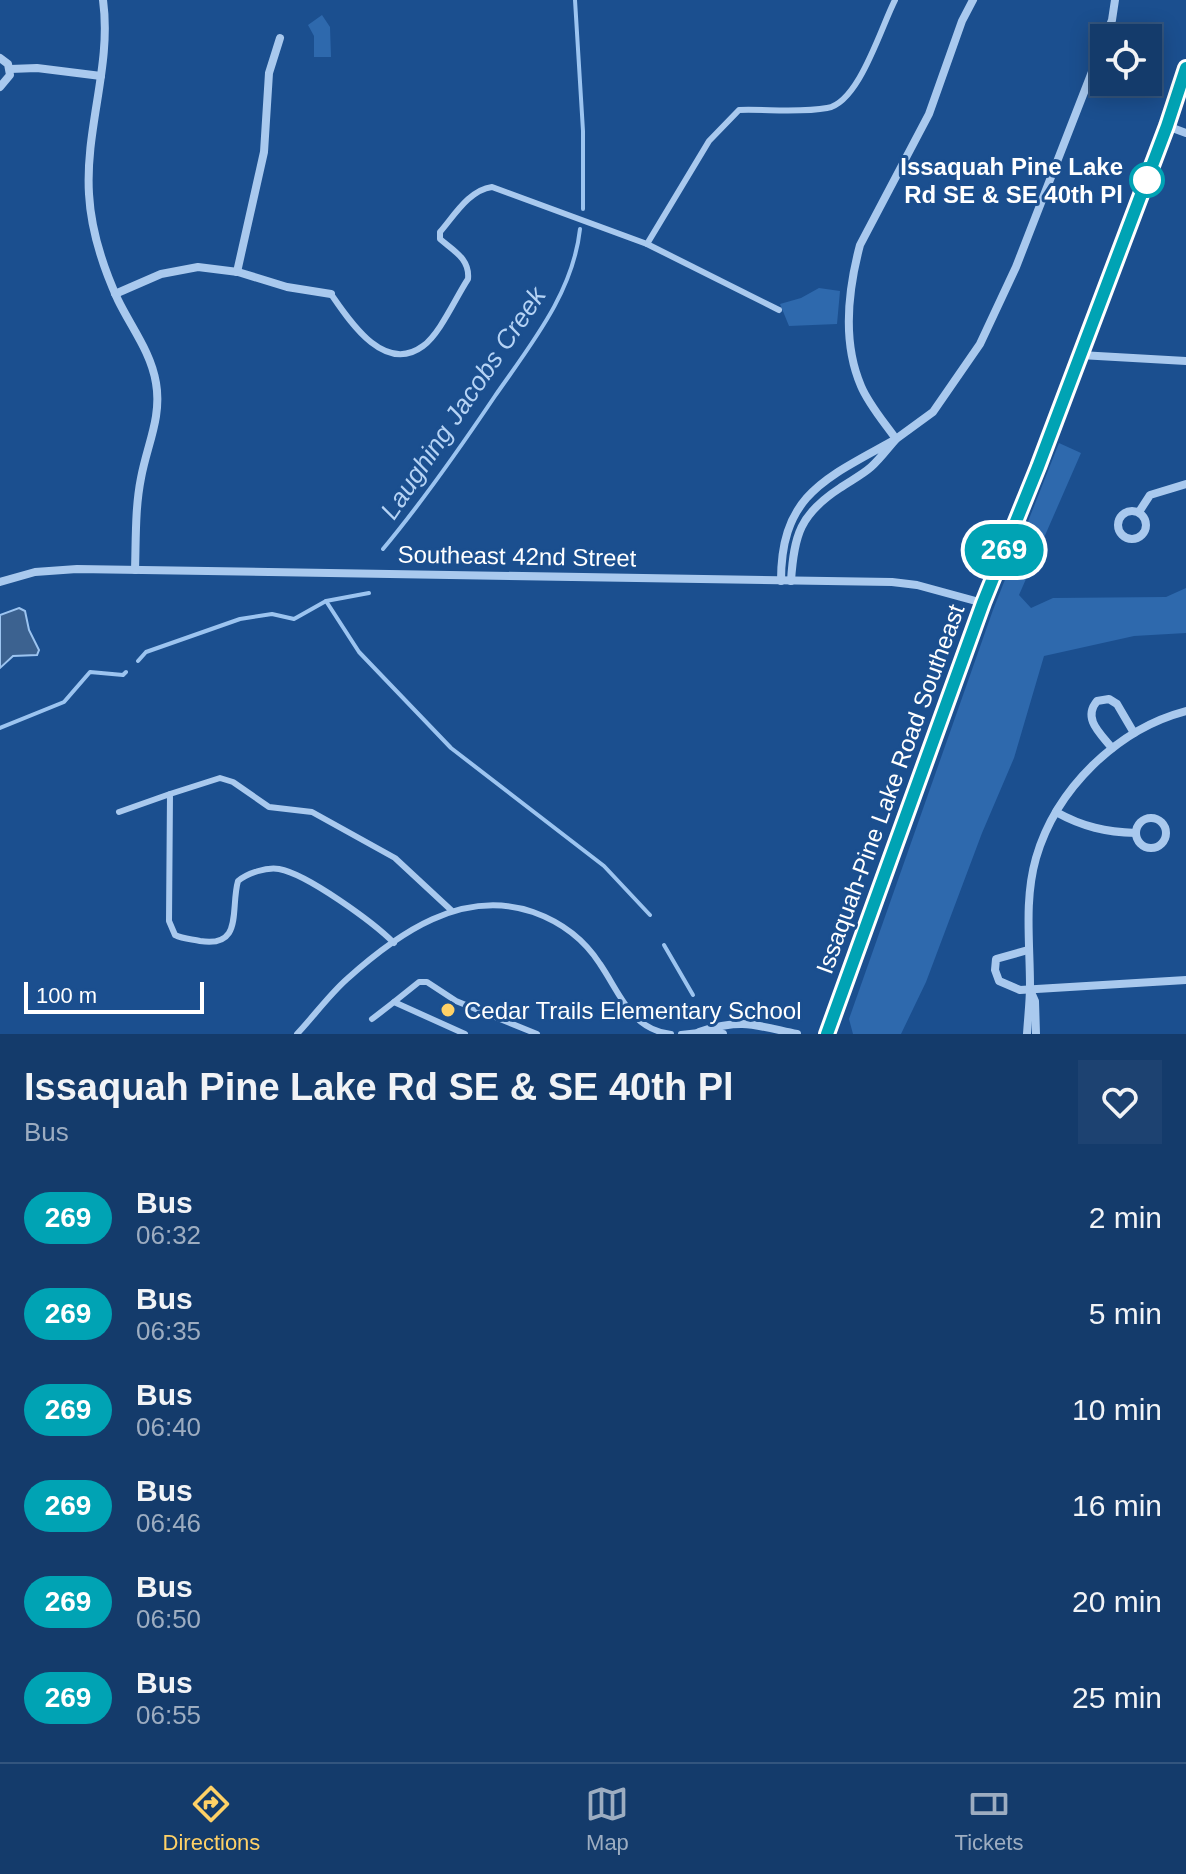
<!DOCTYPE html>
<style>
body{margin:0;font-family:Helvetica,sans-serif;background:#1d4271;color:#f1f3f6;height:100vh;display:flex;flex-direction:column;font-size:30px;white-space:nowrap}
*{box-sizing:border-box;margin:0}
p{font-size:26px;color:#9dadc1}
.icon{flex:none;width:44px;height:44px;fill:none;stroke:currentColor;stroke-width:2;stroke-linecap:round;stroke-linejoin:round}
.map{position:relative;height:1034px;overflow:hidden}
.sheet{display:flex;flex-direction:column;background:#143b6b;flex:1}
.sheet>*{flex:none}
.badge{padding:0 16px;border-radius:26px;font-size:28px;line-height:52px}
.controls{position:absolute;left:1090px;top:24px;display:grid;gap:16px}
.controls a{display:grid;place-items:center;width:72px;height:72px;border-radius:0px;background:#143b6b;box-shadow:0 4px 20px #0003,0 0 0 2px #33557e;font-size:40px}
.scale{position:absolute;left:24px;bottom:20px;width:180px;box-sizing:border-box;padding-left:8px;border:4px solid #fff;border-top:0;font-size:22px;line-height:28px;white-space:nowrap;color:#fff;-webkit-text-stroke:6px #1b4f8f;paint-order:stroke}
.map>.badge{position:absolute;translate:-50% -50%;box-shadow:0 0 0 4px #fff}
.round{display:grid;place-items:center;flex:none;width:84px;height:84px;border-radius:0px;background:#1d4271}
.headline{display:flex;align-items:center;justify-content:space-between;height:136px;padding:0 24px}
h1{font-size:38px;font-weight:700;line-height:60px}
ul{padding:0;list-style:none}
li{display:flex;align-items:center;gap:24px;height:96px;padding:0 24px}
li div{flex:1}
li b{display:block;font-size:30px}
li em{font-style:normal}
li .badge{min-width:88px;font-weight:700;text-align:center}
.tab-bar{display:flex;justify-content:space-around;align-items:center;height:112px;border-top:2px solid #33557e;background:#143b6b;font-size:22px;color:#9dadc1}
.tab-bar a{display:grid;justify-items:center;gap:4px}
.tab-bar .on{color:#ffd166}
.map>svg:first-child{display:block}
.green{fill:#2e69ad}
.water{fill:#3c6290;stroke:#9cc4f0;stroke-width:2}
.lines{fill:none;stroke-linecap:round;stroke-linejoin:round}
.stream{stroke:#9cc4f0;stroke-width:4}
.lane{stroke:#a9c9ee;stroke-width:6}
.street{stroke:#a9c9ee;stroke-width:8}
.secondary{stroke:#d6e6fa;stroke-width:16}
.line-casing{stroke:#fff;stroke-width:18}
.line{stroke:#00a3b4;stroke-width:12}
.stop-dot{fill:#fff;stroke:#00a3b4;stroke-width:4}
.poi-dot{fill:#ffd166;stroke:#1b4f8f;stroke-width:3}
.labels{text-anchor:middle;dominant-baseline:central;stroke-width:6;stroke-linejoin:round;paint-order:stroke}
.stop-label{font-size:24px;font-weight:bold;fill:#fff;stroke:#1b4f8f;text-anchor:end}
.street-label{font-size:24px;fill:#fff;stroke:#1b4f8f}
.poi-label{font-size:24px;fill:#fff;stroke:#1b4f8f;text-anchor:start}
.water-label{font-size:26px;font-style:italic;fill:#b5d3f5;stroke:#1b4f8f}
</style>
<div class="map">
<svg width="1186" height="1034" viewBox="0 0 1186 1034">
<rect width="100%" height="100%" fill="#1b4f8f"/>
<g class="green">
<path d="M 322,15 L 330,27 L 331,57 L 314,57 L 314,36 L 308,25 Z"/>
<path d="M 819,288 L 840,291 L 837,324 L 789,326 L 780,304 L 801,298 Z"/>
<path d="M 1059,443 L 1081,453 L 1019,595 L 1031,608 L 1053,598 L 1166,597 L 1186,588 L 1186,633 L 1134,636 L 1044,656 L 1014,758 L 982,833 L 926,982 L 901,1034 L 853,1034 L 849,1019 L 993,610 Z"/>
</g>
<path class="water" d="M 19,608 L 25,611 L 29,630 L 39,650 L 37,655 L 13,656 L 0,668 L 0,615 Z"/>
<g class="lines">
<g class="stream">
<path d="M 575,0 L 583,131 L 583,209"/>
<path d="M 383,549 C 424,500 460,448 495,396 C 531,344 573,293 580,229"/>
<path d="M 326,601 L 359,652 L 451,748 L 604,866 L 650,915"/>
<path d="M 138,661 L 146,652 L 240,619 L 272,614 L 294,619 L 326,601 L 369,593"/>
<path d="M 0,728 L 64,702 L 90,672 L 123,675 L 126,672"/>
<path d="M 664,945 L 693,995"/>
</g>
<g class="lane">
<path d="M 647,244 L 779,310"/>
<path d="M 331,294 C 349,320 384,375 423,346 C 440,334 456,297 468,279 C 470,259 454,251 440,239 L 440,232 C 454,216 469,190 492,187 L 647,244 L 709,141 L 739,110 C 766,109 801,113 827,108 C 859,103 881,27 895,0"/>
<path d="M 119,812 L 170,794"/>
<path d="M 394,943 C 373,922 307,874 279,869 C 266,867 248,873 238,881 C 230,909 244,948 200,941 C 191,939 183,939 175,935 L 169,921 L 170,794 L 220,778 L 233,782 L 269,807 L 312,812 L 395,858 L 451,910"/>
<path d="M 372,1019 L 394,1002"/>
<path d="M 297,1034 C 314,1016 329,995 347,979 C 398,933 462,888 533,912 C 561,922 584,939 600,964 C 620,993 631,1030 671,1034"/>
<path d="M 465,1034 L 394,1002 L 419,982 L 427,982 L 456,1001 L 537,1034"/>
<path d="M 681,1034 L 699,1032"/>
</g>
<g class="street">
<path d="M 103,0 C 112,65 85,128 89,194 C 91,231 103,267 118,300 C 131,327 151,352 156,383 C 162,417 147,445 141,478 C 135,508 136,539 135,570"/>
<path d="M 973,0 L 962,21 L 929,114 L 860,245 C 848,290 842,342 861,386 C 869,405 884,422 896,439 L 933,412 L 980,344 L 1016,267 L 1104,41"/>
<path d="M 1105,38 L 1112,20 L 1115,0"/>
<path d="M 0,58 L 8,64 L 10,75 L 0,87"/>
<path d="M 10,69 L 37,68 L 101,76"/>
<path d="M 1167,126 L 1186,133"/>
<path d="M 237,272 L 264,152 L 269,73 L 280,38"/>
<path d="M 115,294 L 161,274 L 198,267 L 238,272 L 287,287 L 331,294"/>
<path d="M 1080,355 L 1186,361"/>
<circle cx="1132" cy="525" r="14"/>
<path d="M 1139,512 L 1150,495 L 1186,484"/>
<path d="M 781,581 C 781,493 827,478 896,439 C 888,448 880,459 871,467 C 862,475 850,481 840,488 C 800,514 794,535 791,581"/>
<path d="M 0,582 L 35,572 L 77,569 L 892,582 L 917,585 L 983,603"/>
<path d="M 1112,748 C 1101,734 1082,719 1097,701 L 1109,699 L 1117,704 L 1134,733"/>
<path d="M 1056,812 C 1083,827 1106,832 1136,833"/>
<circle cx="1151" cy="833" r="15"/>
<path d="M 1028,950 L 996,959 L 995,970 L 999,981 L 1020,990 L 1186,980"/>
<path d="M 1031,992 L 1035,1001 L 1036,1034"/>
<path d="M 699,1032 C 742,1018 755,1025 797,1034"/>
<path d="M 704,1033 L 723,1034"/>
<path d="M 1027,1034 C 1028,1018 1030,1001 1030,986 C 1030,943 1024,900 1036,858 C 1056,789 1117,729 1186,711"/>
</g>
<path class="secondary" d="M 827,1034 L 983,603 L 1038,467 L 1167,126 L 1186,68"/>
</g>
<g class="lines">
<defs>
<path id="line" d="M 827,1034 L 983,603 L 1038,467 L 1167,126 L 1186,68"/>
</defs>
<use href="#line" class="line-casing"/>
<use href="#line" class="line"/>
</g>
<circle class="stop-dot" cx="1147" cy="180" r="16"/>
<circle class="poi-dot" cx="448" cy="1010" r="8"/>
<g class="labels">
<g class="stop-label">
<text x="1123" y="166">Issaquah Pine Lake<tspan x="1123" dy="28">Rd SE &amp; SE 40th Pl</tspan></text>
</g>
<g class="street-label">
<text transform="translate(517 556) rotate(1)">Southeast 42nd Street</text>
<text transform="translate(890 789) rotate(-70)">Issaquah-Pine Lake Road Southeast</text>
</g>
<g class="poi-label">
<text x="464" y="1010">Cedar Trails Elementary School</text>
</g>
<g class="water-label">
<text transform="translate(463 403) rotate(-56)">Laughing Jacobs Creek</text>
</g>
</g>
</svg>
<div class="controls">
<a><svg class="icon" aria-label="locate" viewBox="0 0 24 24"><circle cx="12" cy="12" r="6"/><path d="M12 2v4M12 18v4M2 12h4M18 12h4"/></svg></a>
</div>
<div class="scale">100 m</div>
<b class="badge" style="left:1004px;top:550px;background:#00a3b4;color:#fff">269</b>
</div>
<section class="sheet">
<div class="headline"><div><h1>Issaquah Pine Lake Rd SE &amp; SE 40th Pl</h1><p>Bus</p></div><a class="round"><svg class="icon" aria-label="heart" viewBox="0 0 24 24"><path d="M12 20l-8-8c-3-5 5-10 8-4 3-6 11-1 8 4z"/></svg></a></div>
<ul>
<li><span class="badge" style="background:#00a3b4;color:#fff">269</span><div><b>Bus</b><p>06:32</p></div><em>2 min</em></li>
<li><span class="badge" style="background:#00a3b4;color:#fff">269</span><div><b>Bus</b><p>06:35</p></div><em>5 min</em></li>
<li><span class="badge" style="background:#00a3b4;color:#fff">269</span><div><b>Bus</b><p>06:40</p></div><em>10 min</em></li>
<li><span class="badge" style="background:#00a3b4;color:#fff">269</span><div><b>Bus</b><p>06:46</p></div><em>16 min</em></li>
<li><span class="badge" style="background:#00a3b4;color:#fff">269</span><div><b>Bus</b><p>06:50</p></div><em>20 min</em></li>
<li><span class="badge" style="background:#00a3b4;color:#fff">269</span><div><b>Bus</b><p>06:55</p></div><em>25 min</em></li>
</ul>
</section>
<nav class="tab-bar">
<a class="on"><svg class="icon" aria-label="directions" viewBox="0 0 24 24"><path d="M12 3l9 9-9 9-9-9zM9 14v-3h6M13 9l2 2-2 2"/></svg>Directions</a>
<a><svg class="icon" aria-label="map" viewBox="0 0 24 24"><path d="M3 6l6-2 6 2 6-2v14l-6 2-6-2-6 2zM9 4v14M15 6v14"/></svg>Map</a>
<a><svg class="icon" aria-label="tickets" viewBox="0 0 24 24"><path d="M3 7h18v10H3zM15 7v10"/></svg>Tickets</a>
</nav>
